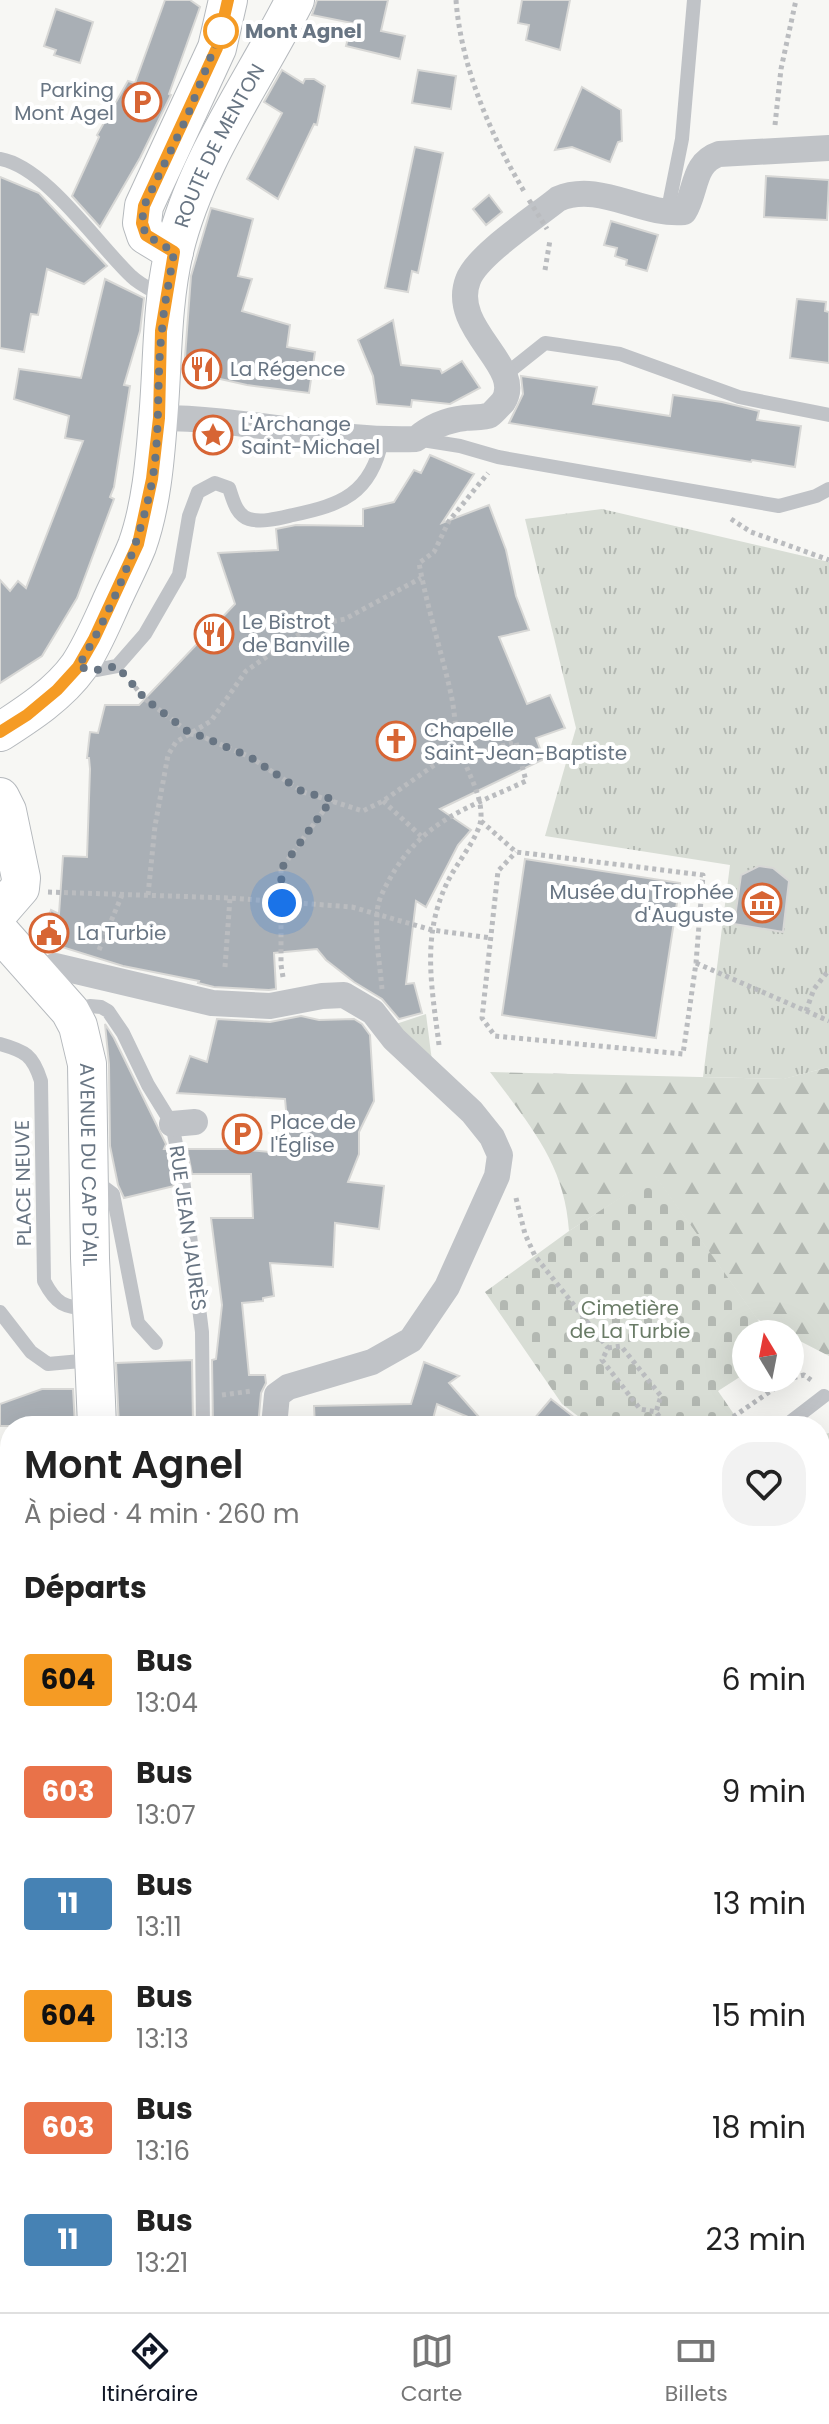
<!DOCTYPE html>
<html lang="fr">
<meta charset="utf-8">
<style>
body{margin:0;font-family:Poppins,sans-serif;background:#f2f2f2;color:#222;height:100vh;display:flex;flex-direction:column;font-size:30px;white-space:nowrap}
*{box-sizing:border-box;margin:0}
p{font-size:26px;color:#767676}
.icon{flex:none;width:44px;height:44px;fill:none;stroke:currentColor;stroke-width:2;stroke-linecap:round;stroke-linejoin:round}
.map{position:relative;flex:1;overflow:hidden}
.details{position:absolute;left:0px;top:1416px;width:830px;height:896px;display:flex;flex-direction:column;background:#fff;border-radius:32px 32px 0 0;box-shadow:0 8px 32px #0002}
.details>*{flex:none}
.badge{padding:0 16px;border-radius:6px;font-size:28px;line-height:52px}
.needle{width:52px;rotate:350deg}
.tools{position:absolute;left:732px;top:1320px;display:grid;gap:16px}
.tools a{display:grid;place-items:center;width:72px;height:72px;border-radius:50%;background:#fff;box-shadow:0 8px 32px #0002;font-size:40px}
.you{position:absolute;width:40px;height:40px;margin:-20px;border:6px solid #fff;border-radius:50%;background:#1a73e8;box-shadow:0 0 0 12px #1a73e833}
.map>.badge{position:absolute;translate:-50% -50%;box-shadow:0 0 0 4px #fff}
h2{padding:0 24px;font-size:30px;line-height:72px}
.round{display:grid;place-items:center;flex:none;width:84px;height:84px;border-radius:32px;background:#f2f2f2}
.summary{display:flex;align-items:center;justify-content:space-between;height:136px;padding:0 24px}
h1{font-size:38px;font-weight:600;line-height:60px}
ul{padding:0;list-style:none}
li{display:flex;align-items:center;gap:24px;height:112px;padding:0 24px}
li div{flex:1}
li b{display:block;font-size:30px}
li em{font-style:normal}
li .badge{min-width:88px;font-weight:700;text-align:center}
.dock{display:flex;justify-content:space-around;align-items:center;height:112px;border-top:2px solid #e0e0e0;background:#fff;font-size:22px;color:#767676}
.dock a{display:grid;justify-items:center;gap:4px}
.dock .current{color:#111827}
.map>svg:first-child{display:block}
.grass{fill:#d8ddd5}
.forest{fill:url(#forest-firs)}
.cemetery{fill:url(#cemetery-stones)}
.park{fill:url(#park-tufts)}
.building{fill:#a9afb5;stroke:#d8d8d6;stroke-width:2}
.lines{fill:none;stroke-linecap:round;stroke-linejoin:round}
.secondary-casing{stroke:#b5b9bd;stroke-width:40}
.path{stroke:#babcbf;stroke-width:5;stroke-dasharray:4 4;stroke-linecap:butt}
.lane{stroke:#c0c3c7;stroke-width:14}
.street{stroke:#c0c3c7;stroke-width:26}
.secondary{stroke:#fff;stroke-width:38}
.path-bridge{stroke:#babcbf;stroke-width:5;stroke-dasharray:4 4;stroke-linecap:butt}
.line-casing{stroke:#fff;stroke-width:18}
.line{stroke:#f59b24;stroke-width:12}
.walk{stroke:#687583;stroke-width:8;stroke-dasharray:0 14.4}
.stop-dot{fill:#fff;stroke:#f59b24;stroke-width:4}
.labels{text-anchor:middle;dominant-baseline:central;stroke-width:8;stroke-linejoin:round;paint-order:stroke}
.stop-label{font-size:20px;font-weight:bold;fill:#687583;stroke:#fff;text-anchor:start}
.poi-label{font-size:20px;fill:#687583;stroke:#fff;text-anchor:start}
.street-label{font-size:20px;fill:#687583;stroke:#fff}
.park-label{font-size:20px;fill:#697b66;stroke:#fff}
</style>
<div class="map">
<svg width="829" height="2312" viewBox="0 0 829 2312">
<defs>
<pattern id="forest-firs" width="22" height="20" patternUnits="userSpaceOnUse" patternTransform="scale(2)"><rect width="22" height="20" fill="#d8ddd5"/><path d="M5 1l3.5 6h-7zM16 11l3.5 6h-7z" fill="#b3b8b2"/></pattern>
<pattern id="cemetery-stones" width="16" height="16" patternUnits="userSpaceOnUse" patternTransform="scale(2)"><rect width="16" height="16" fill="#d8ddd5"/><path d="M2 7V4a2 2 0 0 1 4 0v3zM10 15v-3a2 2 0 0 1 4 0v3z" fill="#b3b8b2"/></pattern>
<pattern id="park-tufts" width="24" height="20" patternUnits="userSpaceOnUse" patternTransform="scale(2)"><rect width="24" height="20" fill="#d8ddd5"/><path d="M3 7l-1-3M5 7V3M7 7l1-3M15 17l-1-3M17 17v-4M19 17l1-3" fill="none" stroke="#b3b8b2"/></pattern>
</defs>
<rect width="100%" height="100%" fill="#f7f7f4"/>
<g class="grass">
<path d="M 829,1433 L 829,1878 L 820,1872 L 820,1435 Z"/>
<path d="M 829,2050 L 829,2312 L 735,2312 L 728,2302 L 820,2302 L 820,2061 Z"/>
</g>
<g class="forest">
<path d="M 829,1067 L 829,1356 L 757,1319 L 655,1176 L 569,1231 C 565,1164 529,1124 490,1072 L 783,1079 Z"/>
<path d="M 820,1872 L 829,1878 L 829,2050 L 820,2061 Z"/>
<path d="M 343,2302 L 728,2302 L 735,2312 L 333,2312 Z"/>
</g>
<path class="cemetery" d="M 655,1175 L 768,1334 L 746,1334 L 746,1373 L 718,1391 L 742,1426 L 591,1426 L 562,1404 L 485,1292 L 569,1231 Z"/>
<g class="park">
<path d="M 602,509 L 829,562 L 829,1067 L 784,1079 L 703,1077 L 730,865 L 545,836 L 576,728 L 525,519 Z"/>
<path d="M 426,1014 L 432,1061 L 396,1024 Z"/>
</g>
<g class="building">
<path d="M 165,0 L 190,0 L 200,7 L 169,94 L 171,95 L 140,158 L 100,227 L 72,196 L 99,137 L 97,135 L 128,81 L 135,83 Z"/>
<path d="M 317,0 L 388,0 L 381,31 L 405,36 L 400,59 L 346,46 L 352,23 L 312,15 Z"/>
<path d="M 522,0 L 570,0 L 560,50 L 526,40 L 529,25 L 518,23 Z"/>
<path d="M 56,9 L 93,22 L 80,63 L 54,55 L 56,50 L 44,46 Z"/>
<path d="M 282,70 L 303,83 L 305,79 L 314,79 L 325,86 L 317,125 L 314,124 L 278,199 L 247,179 L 282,113 L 264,102 Z"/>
<path d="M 418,70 L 456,76 L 451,109 L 412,103 Z"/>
<path d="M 582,87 L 621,110 L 622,141 L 618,142 L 610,162 L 572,147 L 555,150 Z"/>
<path d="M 415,147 L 443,153 L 418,273 L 412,271 L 408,292 L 385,288 Z"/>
<path d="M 766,176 L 829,180 L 827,220 L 764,217 Z"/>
<path d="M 0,177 L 39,193 L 107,266 L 84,284 L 47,269 L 38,315 L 31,314 L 24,352 L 0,348 Z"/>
<path d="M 489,195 L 502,212 L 486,225 L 473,209 Z"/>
<path d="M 211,208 L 253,219 L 238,276 L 252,279 L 242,311 L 290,325 L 287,347 L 315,352 L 309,393 L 247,385 L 184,371 L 191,276 Z"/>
<path d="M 611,221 L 658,235 L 647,271 L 626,265 L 627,260 L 615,256 L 617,248 L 604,245 Z"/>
<path d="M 105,279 L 144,298 L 140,331 L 124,385 L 130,386 L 114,487 L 110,497 L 114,499 L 77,598 L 42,656 L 0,683 L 0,580 L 10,591 L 18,581 L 26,588 L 83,441 L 65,438 L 69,416 L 14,399 L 19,369 L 81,378 Z"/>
<path d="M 797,299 L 826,302 L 825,311 L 829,312 L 829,363 L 790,358 Z"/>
<path d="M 393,320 L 401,365 L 440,369 L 442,373 L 462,361 L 480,388 L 450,404 L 412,400 L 411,407 L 377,404 L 373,376 L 358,340 Z"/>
<path d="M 521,376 L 597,387 L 593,404 L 670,416 L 673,395 L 722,402 L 759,411 L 757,420 L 801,426 L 795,467 L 752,460 L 751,462 L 509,423 L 523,394 Z"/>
<path d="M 430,455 L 474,474 L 442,523 L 489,505 L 506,550 L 516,596 L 529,630 L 499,637 L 527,704 L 550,695 L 565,728 L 536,738 L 544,759 L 440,809 L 471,830 L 458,845 L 426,907 L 416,901 L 406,984 L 414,983 L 422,1013 L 399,1019 L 382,999 L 354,982 L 326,960 L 317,949 L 274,953 L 276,989 L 269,990 L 214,987 L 198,983 L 199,981 L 123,966 L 49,943 L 50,941 L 41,938 L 51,910 L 59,914 L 63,856 L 87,857 L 90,769 L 89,758 L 87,758 L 90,732 L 98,733 L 105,705 L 139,705 L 235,604 L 218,553 L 278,550 L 276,529 L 296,525 L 363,526 L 363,509 L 394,502 L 414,470 L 421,473 Z"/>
<path d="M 525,859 L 680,883 L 656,1038 L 502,1015 Z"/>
<path d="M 759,866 L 773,868 L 789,881 L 783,932 L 734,924 L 741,875 Z"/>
<path d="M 301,1016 L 319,1020 L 354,1019 L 362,1024 L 370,1035 L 374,1101 L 359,1132 L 359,1154 L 348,1182 L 384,1186 L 379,1229 L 335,1223 L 333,1267 L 270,1263 L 274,1296 L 263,1298 L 263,1301 L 242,1303 L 249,1375 L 265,1375 L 266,1383 L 261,1393 L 258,1426 L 213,1426 L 212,1360 L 216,1359 L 222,1305 L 211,1218 L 253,1218 L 251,1174 L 192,1174 L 187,1149 L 237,1149 L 290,1154 L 285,1099 L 177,1093 L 190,1056 L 207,1062 L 217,1019 L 270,1022 Z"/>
<path d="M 105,1024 L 114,1038 L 166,1144 L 164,1149 L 167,1149 L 174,1186 L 124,1198 L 118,1185 L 110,1146 L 109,1064 Z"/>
<path d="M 192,1360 L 193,1426 L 119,1426 L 116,1363 Z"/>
<path d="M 424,1362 L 459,1376 L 449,1383 L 485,1424 L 437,1404 L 431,1426 L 315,1426 L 314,1406 L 411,1404 Z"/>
<path d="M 42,1389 L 73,1389 L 75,1426 L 0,1426 L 0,1404 Z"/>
<path d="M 551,1399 L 585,1426 L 528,1426 Z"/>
</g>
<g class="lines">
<defs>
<g id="secondary">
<path d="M 174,252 L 146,235 L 142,223 L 144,206 L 217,48 L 228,0"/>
<path id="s1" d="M 0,732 C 28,714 59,694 79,666 C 91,648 100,627 109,607 C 118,586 129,566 137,546 C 151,507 155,461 158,420 C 163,363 161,307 174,251 C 196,160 253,83 295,0"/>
<path d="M 0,797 L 7,811 L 21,878 L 20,888 L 0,911"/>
<path id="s2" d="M 0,932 L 70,1011 L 78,1026 L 87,1064 L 90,1258 L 97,1426"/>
<path d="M 0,2205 L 10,2152"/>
</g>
</defs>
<use href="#secondary" class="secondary-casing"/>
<g class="path">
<path d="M 456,0 C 461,67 491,136 525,193"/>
<path d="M 775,125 L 781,69 L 796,0"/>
<path d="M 545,270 L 550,240"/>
<path d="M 731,519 L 751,532 L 829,560"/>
<path d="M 130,681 L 145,699 L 191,734 L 201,736 L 250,757 L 303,792 L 363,811 L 383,801 L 460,747"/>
<path d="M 383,801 L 421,836"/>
<path d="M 481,821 L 516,852 L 703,875 L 696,963 L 683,1054 L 495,1036 L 482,1018 L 498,871 L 516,852"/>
<path d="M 48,892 L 230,898 L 352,907 L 432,930 L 491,938"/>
<path d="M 148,895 L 155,826 L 168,755 L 176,742 L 211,721 L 246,671 L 311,626 L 345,619 L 421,578"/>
<path d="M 99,950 L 122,895"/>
<path d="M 696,963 L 829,1021"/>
<path d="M 225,967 L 230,898"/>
<path d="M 283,977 L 281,965 L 281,869 L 332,799"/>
<path d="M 382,989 C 380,964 375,939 377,915 C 377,902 383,891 389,880 C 422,820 468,808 526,781 L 516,742 L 463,757"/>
<path d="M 806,1011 L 814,989 L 829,970"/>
<path d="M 439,1045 C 432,988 421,937 447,883 C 455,865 480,836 481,818 C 482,792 466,772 460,748 C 455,731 455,712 451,694 C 441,650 427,607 419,563 L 434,552 L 449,521 L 488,473"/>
<path d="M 516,1198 L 525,1234 L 535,1256 L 608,1348 L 602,1360 L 640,1409 L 656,1412 L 666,1426"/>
<path d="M 608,1348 L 621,1346 L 661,1396 L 656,1412"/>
<path d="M 222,1395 L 252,1391"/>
<path d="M 720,1426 L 788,1379 L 804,1375 L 811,1380"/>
<path d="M 329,2302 L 334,2312"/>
<path d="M 683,2302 L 684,2312"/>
<path d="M 762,2302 L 782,2312"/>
<path d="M 396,2312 L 399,2302"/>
</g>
<g class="lane">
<path d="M 0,159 C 46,167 97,244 131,276 C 140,285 152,290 163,296"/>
<path d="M 667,214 L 682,139 L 694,0"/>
<path d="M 506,374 L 545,343 L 620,354 L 739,397 L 829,415"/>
<path d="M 416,439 L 460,446 L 498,457 L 779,506 L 816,496 L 829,489"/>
<path d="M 82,668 L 96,670 L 117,666 L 145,634 L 179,575 L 189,516 L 198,492 L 215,483 L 229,488 C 233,499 236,515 249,519 C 262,523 280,518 293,515 C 341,505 371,494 382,440"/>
<path d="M 71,1011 L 90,1006 L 101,1007 L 108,1011 L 123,1033 L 148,1085 L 172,1124 L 183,1179 L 202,1332 L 203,1426"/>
<path d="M 0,1044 C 25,1051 33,1055 41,1081 L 44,1281 C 56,1304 64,1308 89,1308"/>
<path d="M 93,1179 L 113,1194 L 138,1323 L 156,1343"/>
<path d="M 0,1312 L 31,1352 L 48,1364 L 92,1360"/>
<path d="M 785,1426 L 824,1396"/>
</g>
<g class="street">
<path d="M 159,418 C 246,418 331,442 416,439 C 430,427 447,420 465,418 C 472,417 484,418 490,415 C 493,413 500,405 503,402 C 526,367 449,329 468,280 C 477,255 536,217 558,199 C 599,181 642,216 684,212 C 697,191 692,163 719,154 L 829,148"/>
<path d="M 38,973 L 55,966 L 212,1003 L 270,1006 L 322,996 L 344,995 L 373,1012 L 394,1039 L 472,1112 L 492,1137 L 500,1155 L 497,1176 L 447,1287 L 411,1340 L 372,1362 L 288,1387 L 277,1395 L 274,1426"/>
<path d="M 172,1124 L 195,1122"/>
<path d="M 117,2312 L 118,2302"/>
<path d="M 278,2312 L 287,2302"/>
</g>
<use href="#secondary" class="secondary"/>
<path class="path-bridge" d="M 529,200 L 547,229"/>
</g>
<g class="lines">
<defs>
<path id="line" d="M 0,732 L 27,715 L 57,690 L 78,667 L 94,639 L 138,544 L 152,479 L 159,418 L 161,331 L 174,252 L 146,235 L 142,223 L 144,206 L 217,48 L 228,0"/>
</defs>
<use href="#line" class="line-casing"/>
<use href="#line" class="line"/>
<path class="walk" d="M 221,31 L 187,117 L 144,206 L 142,223 L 146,235 L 174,252 C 170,278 164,304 162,330 C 156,380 161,431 152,482 C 139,547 112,610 78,667 L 96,670 L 117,666 L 145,699 L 191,734 L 201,736 L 250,757 L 303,792 L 332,799 L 281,869 L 282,903"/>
</g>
<defs>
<symbol id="parking-ring" viewBox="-11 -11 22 22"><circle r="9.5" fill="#fff" stroke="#d76534" stroke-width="1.5"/><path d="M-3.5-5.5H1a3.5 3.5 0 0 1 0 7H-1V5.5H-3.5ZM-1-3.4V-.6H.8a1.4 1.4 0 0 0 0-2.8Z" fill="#d76534"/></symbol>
<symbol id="restaurant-ring" viewBox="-11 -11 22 22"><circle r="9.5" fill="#fff" stroke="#d76534" stroke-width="1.5"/><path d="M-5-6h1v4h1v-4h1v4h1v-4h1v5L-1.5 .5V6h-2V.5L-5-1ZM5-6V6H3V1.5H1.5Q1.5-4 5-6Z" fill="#d76534"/></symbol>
<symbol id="sight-ring" viewBox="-11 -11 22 22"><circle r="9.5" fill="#fff" stroke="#d76534" stroke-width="1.5"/><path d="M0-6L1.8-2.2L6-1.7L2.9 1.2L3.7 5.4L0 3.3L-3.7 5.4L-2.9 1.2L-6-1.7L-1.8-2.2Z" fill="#d76534"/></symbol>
<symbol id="church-ring" viewBox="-11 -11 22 22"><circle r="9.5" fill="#fff" stroke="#d76534" stroke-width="1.5"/><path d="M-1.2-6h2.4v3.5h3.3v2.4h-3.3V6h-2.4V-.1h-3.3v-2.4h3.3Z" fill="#d76534"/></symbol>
<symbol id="museum-ring" viewBox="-11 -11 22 22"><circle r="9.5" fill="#fff" stroke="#d76534" stroke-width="1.5"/><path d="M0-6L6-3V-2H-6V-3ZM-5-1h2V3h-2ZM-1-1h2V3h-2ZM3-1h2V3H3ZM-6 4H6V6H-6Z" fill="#d76534"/></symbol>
<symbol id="civic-ring" viewBox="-11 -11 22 22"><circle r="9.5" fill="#fff" stroke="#d76534" stroke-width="1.5"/><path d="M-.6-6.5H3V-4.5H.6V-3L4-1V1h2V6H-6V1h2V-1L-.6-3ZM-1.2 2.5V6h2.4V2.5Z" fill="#d76534"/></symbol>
</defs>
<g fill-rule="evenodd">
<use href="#parking-ring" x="120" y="80" width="44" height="44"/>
<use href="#restaurant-ring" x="180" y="347" width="44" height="44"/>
<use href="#sight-ring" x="191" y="413" width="44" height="44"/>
<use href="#restaurant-ring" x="192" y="612" width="44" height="44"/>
<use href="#church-ring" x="374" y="719" width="44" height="44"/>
<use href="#museum-ring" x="740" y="881" width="44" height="44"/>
<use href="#civic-ring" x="27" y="911" width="44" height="44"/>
<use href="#parking-ring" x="220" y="1112" width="44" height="44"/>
</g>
<circle class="stop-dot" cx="221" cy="31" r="16"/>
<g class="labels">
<g class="stop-label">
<text x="245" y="31">Mont Agnel</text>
</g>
<g class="poi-label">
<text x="114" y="90" text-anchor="end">Parking<tspan x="114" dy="23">Mont Agel</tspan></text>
<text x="230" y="369">La Régence</text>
<text x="241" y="424">L'Archange<tspan x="241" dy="23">Saint-Michael</tspan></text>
<text x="242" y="622">Le Bistrot<tspan x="242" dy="23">de Banville</tspan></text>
<text x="424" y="730">Chapelle<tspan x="424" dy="23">Saint-Jean-Baptiste</tspan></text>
<text x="734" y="892" text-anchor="end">Musée du Trophée<tspan x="734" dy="23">d'Auguste</tspan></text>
<text x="77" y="933">La Turbie</text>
<text x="270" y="1122">Place de<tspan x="270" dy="23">l'Église</tspan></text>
</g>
<g class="street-label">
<text stroke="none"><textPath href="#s1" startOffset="650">ROUTE DE MENTON</textPath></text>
<text stroke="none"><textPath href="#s2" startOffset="262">AVENUE DU CAP D'AIL</textPath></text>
<text transform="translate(23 1183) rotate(-91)">PLACE NEUVE</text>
<text transform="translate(188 1228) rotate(82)">RUE JEAN JAURÈS</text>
</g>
<g class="park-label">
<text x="630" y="1308">Cimetière<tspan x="630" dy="23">de La Turbie</tspan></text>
</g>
</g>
</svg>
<div class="tools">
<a><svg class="needle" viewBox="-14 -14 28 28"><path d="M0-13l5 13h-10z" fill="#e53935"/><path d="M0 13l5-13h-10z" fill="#767676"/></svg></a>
</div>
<div class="you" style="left:282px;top:903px"></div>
<section class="details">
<div class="summary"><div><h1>Mont Agnel</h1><p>À pied · 4 min · 260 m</p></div><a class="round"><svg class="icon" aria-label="heart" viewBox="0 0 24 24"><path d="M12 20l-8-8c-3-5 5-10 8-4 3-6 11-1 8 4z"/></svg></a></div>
<h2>Départs</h2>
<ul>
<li><span class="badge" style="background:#f59b24;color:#111">604</span><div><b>Bus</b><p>13:04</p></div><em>6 min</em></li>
<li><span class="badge" style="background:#e97249;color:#fff">603</span><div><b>Bus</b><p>13:07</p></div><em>9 min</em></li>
<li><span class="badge" style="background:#4682b4;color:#fff">11</span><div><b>Bus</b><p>13:11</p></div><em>13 min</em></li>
<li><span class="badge" style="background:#f59b24;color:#111">604</span><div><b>Bus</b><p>13:13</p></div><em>15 min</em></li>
<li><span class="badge" style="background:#e97249;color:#fff">603</span><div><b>Bus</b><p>13:16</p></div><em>18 min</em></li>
<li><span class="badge" style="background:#4682b4;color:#fff">11</span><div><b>Bus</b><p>13:21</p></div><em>23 min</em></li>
</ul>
</section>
</div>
<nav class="dock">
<a class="current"><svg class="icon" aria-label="directions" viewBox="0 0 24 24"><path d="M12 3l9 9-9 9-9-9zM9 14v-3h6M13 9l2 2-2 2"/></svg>Itinéraire</a>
<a><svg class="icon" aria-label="map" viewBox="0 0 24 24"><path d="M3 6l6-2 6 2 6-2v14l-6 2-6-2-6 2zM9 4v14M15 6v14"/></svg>Carte</a>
<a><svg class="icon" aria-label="tickets" viewBox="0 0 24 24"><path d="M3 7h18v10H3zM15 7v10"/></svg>Billets</a>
</nav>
